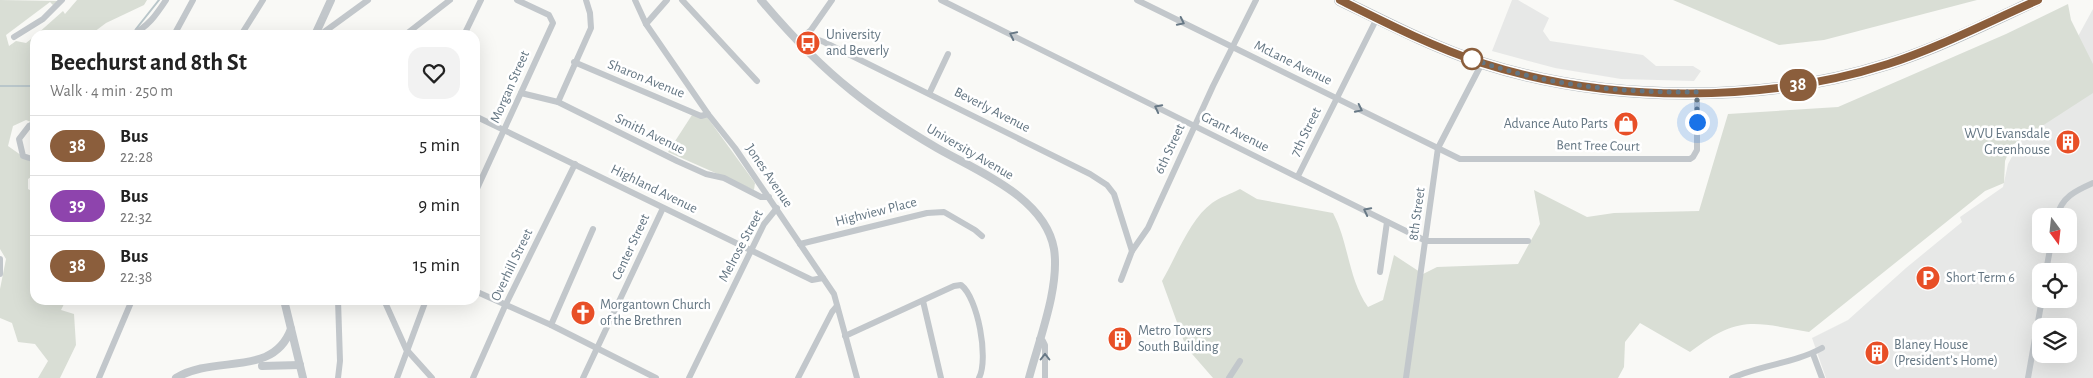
<!DOCTYPE html>
<meta charset="utf-8">
<style>
body{margin:0;font-family:"Alegreya Sans",sans-serif;background:#f2f2f2;color:#222;height:100vh;display:flex;flex-direction:column;font-size:19px;white-space:nowrap}
*{box-sizing:border-box;margin:0}
p{font-size:16px;color:#767676}
.icon{flex:none;width:28px;height:28px;fill:none;stroke:currentColor;stroke-width:2;stroke-linecap:round;stroke-linejoin:round}
.map{position:relative;flex:1;overflow:hidden}
.sheet{position:absolute;left:30px;top:30px;width:450px;height:275px;display:flex;flex-direction:column;background:#fff;border-radius:15px;box-shadow:0 5px 20px #0002}
.sheet>*{flex:none}
.badge{padding:0 10px;border-radius:16px;font-size:18px;line-height:32px}
.needle{width:32px;rotate:165deg}
.buttons{position:absolute;left:2032px;top:208px;display:grid;gap:10px}
.buttons a{display:grid;place-items:center;width:45px;height:45px;border-radius:10px;background:#fff;box-shadow:0 5px 20px #0002;font-size:25px}
.you{position:absolute;width:25px;height:25px;margin:-12px;border:4px solid #fff;border-radius:50%;background:#1a73e8;box-shadow:0 0 0 8px #1a73e833}
.map>.badge{position:absolute;translate:-50% -50%;box-shadow:0 0 0 2px #fff}
.round{display:grid;place-items:center;flex:none;width:52px;height:52px;border-radius:15px;background:#f2f2f2}
.head{display:flex;align-items:center;justify-content:space-between;height:85px;padding:0 20px}
h1{font-size:24px;font-weight:600;line-height:38px}
ul{padding:0;list-style:none}
li{display:flex;align-items:center;gap:15px;height:60px;padding:0 20px;border-top:1px solid #e0e0e0}
li div{flex:1}
li b{display:block;font-size:19px}
li em{font-style:normal}
li .badge{min-width:55px;font-weight:700;text-align:center}
.map>svg:first-child{display:block}
.built{fill:#e7e8e7;fill-rule:evenodd}
.green{fill:#d9ded5}
.lines{fill:none;stroke-linecap:round;stroke-linejoin:round}
.stream{stroke:#b9c6ca;stroke-width:2}
.primary-casing{stroke:#b5bbbf;stroke-width:12}
.minor{stroke:#c2c7cb;stroke-width:6}
.tertiary{stroke:#c2c7cb;stroke-width:8}
.primary{stroke:#fff;stroke-width:10}
.oneway{stroke:#687986}
.line-casing{stroke:#fff;stroke-width:11}
.line{stroke:#8b5e3c;stroke-width:8}
.walk{stroke:#637582;stroke-width:5;stroke-dasharray:0 9}
.stop-dot{fill:#fff;stroke:#8b5e3c;stroke-width:2.5}
.labels{text-anchor:middle;dominant-baseline:central;stroke-width:5;stroke-linejoin:round;paint-order:stroke}
.poi-label{font-size:14px;fill:#637582;stroke:#fff;text-anchor:start}
.street-label{font-size:14px;fill:#637582;stroke:#fff}
</style>
<div class="map">
<svg width="2093" height="378" viewBox="0 0 2093 378">
<rect width="100%" height="100%" fill="#f9f9f6"/>
<g class="built">
<path d="M 1512,0 L 1518,0 L 1549,18 L 1543,31 L 1550,41 L 1643,55 L 1656,66 L 1693,66 L 1701,71 L 1694,81 L 1621,79 L 1555,68 L 1492,51 Z"/>
<path d="M 2093,9 L 2093,378 L 1826,378 L 1812,338 L 1848,320 L 1906,268 L 1962,222 L 1960,217 L 2003,187 L 2008,164 ZM 2041,216 L 2069,216 L 2069,244 L 2041,244 ZM 2041,271 L 2069,271 L 2069,299 L 2041,299 ZM 2041,326 L 2069,326 L 2069,354 L 2041,354 Z"/>
</g>
<g class="green">
<path d="M 0,0 L 58,1 L 53,5 L 50,2 L 6,35 L 9,46 L 16,41 L 26,43 L 35,36 L 35,121 L 31,122 L 26,120 L 13,126 L 8,146 L 35,165 L 35,174 L 28,179 L 28,189 L 35,193 L 35,300 L 66,300 L 61,310 L 74,314 L 76,345 L 60,378 L 38,378 L 48,361 L 35,344 L 18,342 L 12,323 L 0,318 L 0,289 L 6,259 L 0,249 Z"/>
<path d="M 77,0 L 147,0 L 144,5 L 106,23 L 90,35 L 36,35 L 63,11 L 65,14 Z"/>
<path d="M 1673,0 L 1977,0 L 1824,40 L 1779,45 Z"/>
<path d="M 2068,4 L 2071,20 L 2093,64 L 2093,93 L 2011,146 L 2005,161 L 2004,183 L 1985,191 L 1809,332 C 1752,322 1739,315 1690,352 L 1640,323 L 1625,342 L 1624,367 L 1618,378 L 1213,378 L 1186,347 L 1162,281 C 1176,257 1190,219 1212,203 C 1220,197 1231,194 1240,189 L 1257,199 L 1333,213 C 1349,243 1348,279 1368,307 L 1383,300 L 1394,255 L 1423,274 L 1437,267 L 1518,264 L 1540,224 L 1534,190 L 1587,217 L 1614,213 L 1699,211 L 1728,114 L 1838,107 L 2006,34 Z"/>
<path d="M 692,115 L 707,117 L 755,183 L 754,190 L 668,152 Z"/>
</g>
<g class="lines">
<g class="stream">
<path d="M 136,29 L 159,0"/>
<path d="M 0,86 L 35,86"/>
</g>
<defs>
<path id="primary" d="M 1340,0 C 1387,23 1433,47 1482,63 C 1607,103 1763,104 1888,64 C 1940,47 1988,23 2037,0"/>
</defs>
<use href="#primary" class="primary-casing"/>
<g class="minor">
<path d="M 635,0 L 646,24 L 708,114 L 735,148 L 834,294 L 857,378"/>
<path d="M 682,0 L 757,81"/>
<path d="M 941,0 L 1426,241 L 1528,241"/>
<path d="M 1137,0 L 1460,159 L 1690,159 L 1693,157 L 1697,150 L 1697,92"/>
<path d="M 646,24 L 667,0"/>
<path d="M 131,35 C 148,27 156,15 166,0"/>
<path d="M 174,35 L 193,0"/>
<path d="M 241,35 L 263,0"/>
<path d="M 320,35 L 368,0"/>
<path d="M 405,35 L 450,0"/>
<path d="M 464,35 L 481,0"/>
<path d="M 14,37 L 43,19 L 62,0"/>
<path d="M 800,39 L 811,30 L 832,0"/>
<path d="M 798,41 L 811,37 L 824,42 L 1090,174 L 1107,185 L 1114,194 L 1132,251"/>
<path d="M 574,62 L 701,116 L 708,114"/>
<path d="M 930,92 L 948,54"/>
<path d="M 521,93 L 558,102 L 677,161 L 706,174 L 724,178 L 761,197 L 769,197"/>
<path d="M 558,102 L 591,28 L 590,13 L 586,0"/>
<path d="M 475,116 L 812,280 L 823,278"/>
<path d="M 35,123 L 29,126 L 19,139 L 23,156 L 35,160"/>
<path d="M 1298,176 L 1377,18"/>
<path d="M 475,193 L 553,23 L 549,15 L 517,0"/>
<path d="M 2057,216 C 2062,197 2075,191 2093,183"/>
<path d="M 800,244 L 927,213 L 944,212 L 975,230 L 982,236"/>
<path d="M 0,259 L 0,274"/>
<path d="M 2046,271 L 2051,244"/>
<path d="M 1380,272 L 1387,222"/>
<path d="M 1121,280 L 1132,251 L 1148,228 L 1213,86 L 1256,0"/>
<path d="M 475,291 L 551,325 L 656,378"/>
<path d="M 384,300 L 406,349 L 432,378"/>
<path d="M 923,301 L 941,378"/>
<path d="M 551,325 L 593,229"/>
<path d="M 845,336 L 954,286 L 961,285 C 978,298 989,359 979,378"/>
<path d="M 1039,339 L 1043,341 L 1045,345 L 1045,378"/>
<path d="M 1813,354 L 1822,378"/>
<path d="M 99,378 L 132,300"/>
<path d="M 338,378 L 340,361 L 338,300"/>
<path d="M 397,378 L 426,300"/>
<path d="M 473,378 L 505,306 L 575,164"/>
<path d="M 583,378 L 663,208"/>
<path d="M 689,378 L 764,224 L 777,208"/>
<path d="M 798,378 L 832,312 L 837,306"/>
<path d="M 1229,378 L 1240,361"/>
<path d="M 1406,378 L 1438,148 L 1482,63"/>
<path d="M 1732,378 C 1761,365 1795,363 1822,348"/>
<path d="M 2028,378 L 2042,299"/>
</g>
<g class="tertiary">
<path d="M 761,0 C 788,32 819,65 852,91 C 878,112 908,131 937,148 C 977,171 1045,197 1054,249 C 1060,287 1039,340 1029,378"/>
<path d="M 315,35 L 331,0"/>
<path d="M 284,300 L 303,378"/>
<path d="M 262,366 L 300,365"/>
<path d="M 176,378 C 215,354 273,378 291,329"/>
</g>
<use href="#primary" class="primary"/>
</g>
<defs><path id="oneway-chevron" d="M-2-3.5L2.5 0L-2 3.5" fill="none" stroke-width="1.6" stroke-linecap="round" stroke-linejoin="round" transform="scale(1.25)"/></defs>
<g class="oneway">
<use href="#oneway-chevron" transform="translate(1181 22) rotate(26)"/>
<use href="#oneway-chevron" transform="translate(1013 35) rotate(-154)"/>
<use href="#oneway-chevron" transform="translate(1158 108) rotate(-153)"/>
<use href="#oneway-chevron" transform="translate(1359 109) rotate(26)"/>
<use href="#oneway-chevron" transform="translate(1367 211) rotate(-153)"/>
<use href="#oneway-chevron" transform="translate(1045 357) rotate(-90)"/>
</g>
<g class="lines">
<defs>
<path id="line" d="M 1340,0 C 1386,23 1433,47 1482,63 C 1607,103 1763,104 1888,64 C 1940,47 1988,22 2038,0"/>
</defs>
<use href="#line" class="line-casing"/>
<use href="#line" class="line"/>
<path class="walk" d="M 1472,59 L 1465,56 C 1537,85 1620,93 1697,92 L 1697,122"/>
</g>
<defs>
<symbol id="bus-disc" viewBox="-11 -11 22 22"><circle r="9.5" fill="#e84f27" stroke="#fff"/><path d="M-5-6H5V4H4V6H2V4H-2V6H-4V4H-5ZM-3.5-4V0h7V-4ZM-3.5 1.2v1.5H-2V1.2ZM2 1.2v1.5H3.5V1.2Z" fill="#fff"/></symbol>
<symbol id="shop-disc" viewBox="-11 -11 22 22"><circle r="9.5" fill="#e84f27" stroke="#fff"/><path d="M-5-2.5h2.3a2.7 3.5 0 0 1 5.4 0H5L5.5 6h-11ZM-1.5-2.5h3a1.5 2.3 0 0 0-3 0Z" fill="#fff"/></symbol>
<symbol id="building-disc" viewBox="-11 -11 22 22"><circle r="9.5" fill="#e84f27" stroke="#fff"/><path d="M-4-6H4V6H1V3H-1V6H-4ZM-2.5-4.3h1.7v1.8h-1.7ZM.8-4.3h1.7v1.8H.8ZM-2.5-1h1.7V.8h-1.7ZM.8-1h1.7V.8H.8Z" fill="#fff"/></symbol>
<symbol id="parking-disc" viewBox="-11 -11 22 22"><circle r="9.5" fill="#e84f27" stroke="#fff"/><path d="M-3.5-5.5H1a3.5 3.5 0 0 1 0 7H-1V5.5H-3.5ZM-1-3.4V-.6H.8a1.4 1.4 0 0 0 0-2.8Z" fill="#fff"/></symbol>
<symbol id="church-disc" viewBox="-11 -11 22 22"><circle r="9.5" fill="#e84f27" stroke="#fff"/><path d="M-1.2-6h2.4v3.5h3.3v2.4h-3.3V6h-2.4V-.1h-3.3v-2.4h3.3Z" fill="#fff"/></symbol>
</defs>
<g fill-rule="evenodd">
<use href="#bus-disc" x="794" y="29" width="28" height="28"/>
<use href="#shop-disc" x="1612" y="110" width="28" height="28"/>
<use href="#building-disc" x="2054" y="128" width="28" height="28"/>
<use href="#parking-disc" x="1914" y="264" width="28" height="28"/>
<use href="#church-disc" x="569" y="299" width="28" height="28"/>
<use href="#building-disc" x="1106" y="325" width="28" height="28"/>
<use href="#building-disc" x="1863" y="339" width="28" height="28"/>
</g>
<circle class="stop-dot" cx="1472" cy="59" r="10"/>
<g class="labels">
<g class="poi-label">
<text x="826" y="35">University<tspan x="826" dy="16">and Beverly</tspan></text>
<text x="1608" y="124" text-anchor="end">Advance Auto Parts</text>
<text x="2050" y="134" text-anchor="end">WVU Evansdale<tspan x="2050" dy="16">Greenhouse</tspan></text>
<text x="1946" y="278">Short Term 6</text>
<text x="600" y="305">Morgantown Church<tspan x="600" dy="16">of the Brethren</tspan></text>
<text x="1138" y="331">Metro Towers<tspan x="1138" dy="16">South Building</tspan></text>
<text x="1894" y="345">Blaney House<tspan x="1894" dy="16">(President’s Home)</tspan></text>
</g>
<g class="street-label">
<text transform="translate(1293 63) rotate(26)">McLane Avenue</text>
<text transform="translate(646 79) rotate(22)">Sharon Avenue</text>
<text transform="translate(510 87) rotate(-66)">Morgan Street</text>
<text transform="translate(992 110) rotate(27)">Beverly Avenue</text>
<text transform="translate(1235 132) rotate(26)">Grant Avenue</text>
<text transform="translate(1306 132) rotate(-64)">7th Street</text>
<text transform="translate(650 134) rotate(26)">Smith Avenue</text>
<text transform="translate(1598 146) rotate(1)">Bent Tree Court</text>
<text transform="translate(1170 149) rotate(-65)">6th Street</text>
<text transform="translate(970 152) rotate(30)">University Avenue</text>
<text transform="translate(769 176) rotate(56)">Jones Avenue</text>
<text transform="translate(654 189) rotate(26)">Highland Avenue</text>
<text transform="translate(876 212) rotate(-14)">Highview Place</text>
<text transform="translate(1417 214) rotate(-82)">8th Street</text>
<text transform="translate(741 246) rotate(-62)">Melrose Street</text>
<text transform="translate(631 247) rotate(-65)">Center Street</text>
<text transform="translate(512 265) rotate(-64)">Overhill Street</text>
</g>
</g>
</svg>
<div class="buttons">
<a><svg class="needle" viewBox="-14 -14 28 28"><path d="M0-13l5 13h-10z" fill="#e53935"/><path d="M0 13l5-13h-10z" fill="#767676"/></svg></a>
<a><svg class="icon" aria-label="locate" viewBox="0 0 24 24"><circle cx="12" cy="12" r="6"/><path d="M12 2v4M12 18v4M2 12h4M18 12h4"/></svg></a>
<a><svg class="icon" aria-label="layers" viewBox="0 0 24 24"><path d="M12 4l9 5-9 5-9-5zM3 14l9 5 9-5"/></svg></a>
</div>
<div class="you" style="left:1697px;top:122px"></div>
<b class="badge" style="left:1798px;top:85px;background:#8b5e3c;color:#fff">38</b>
<section class="sheet">
<div class="head"><div><h1>Beechurst and 8th St</h1><p>Walk · 4 min · 250 m</p></div><a class="round"><svg class="icon" aria-label="heart" viewBox="0 0 24 24"><path d="M12 20l-8-8c-3-5 5-10 8-4 3-6 11-1 8 4z"/></svg></a></div>
<ul>
<li><span class="badge" style="background:#8b5e3c;color:#fff">38</span><div><b>Bus</b><p>22:28</p></div><em>5 min</em></li>
<li><span class="badge" style="background:#8e44ad;color:#fff">39</span><div><b>Bus</b><p>22:32</p></div><em>9 min</em></li>
<li><span class="badge" style="background:#8b5e3c;color:#fff">38</span><div><b>Bus</b><p>22:38</p></div><em>15 min</em></li>
</ul>
</section>
</div>
